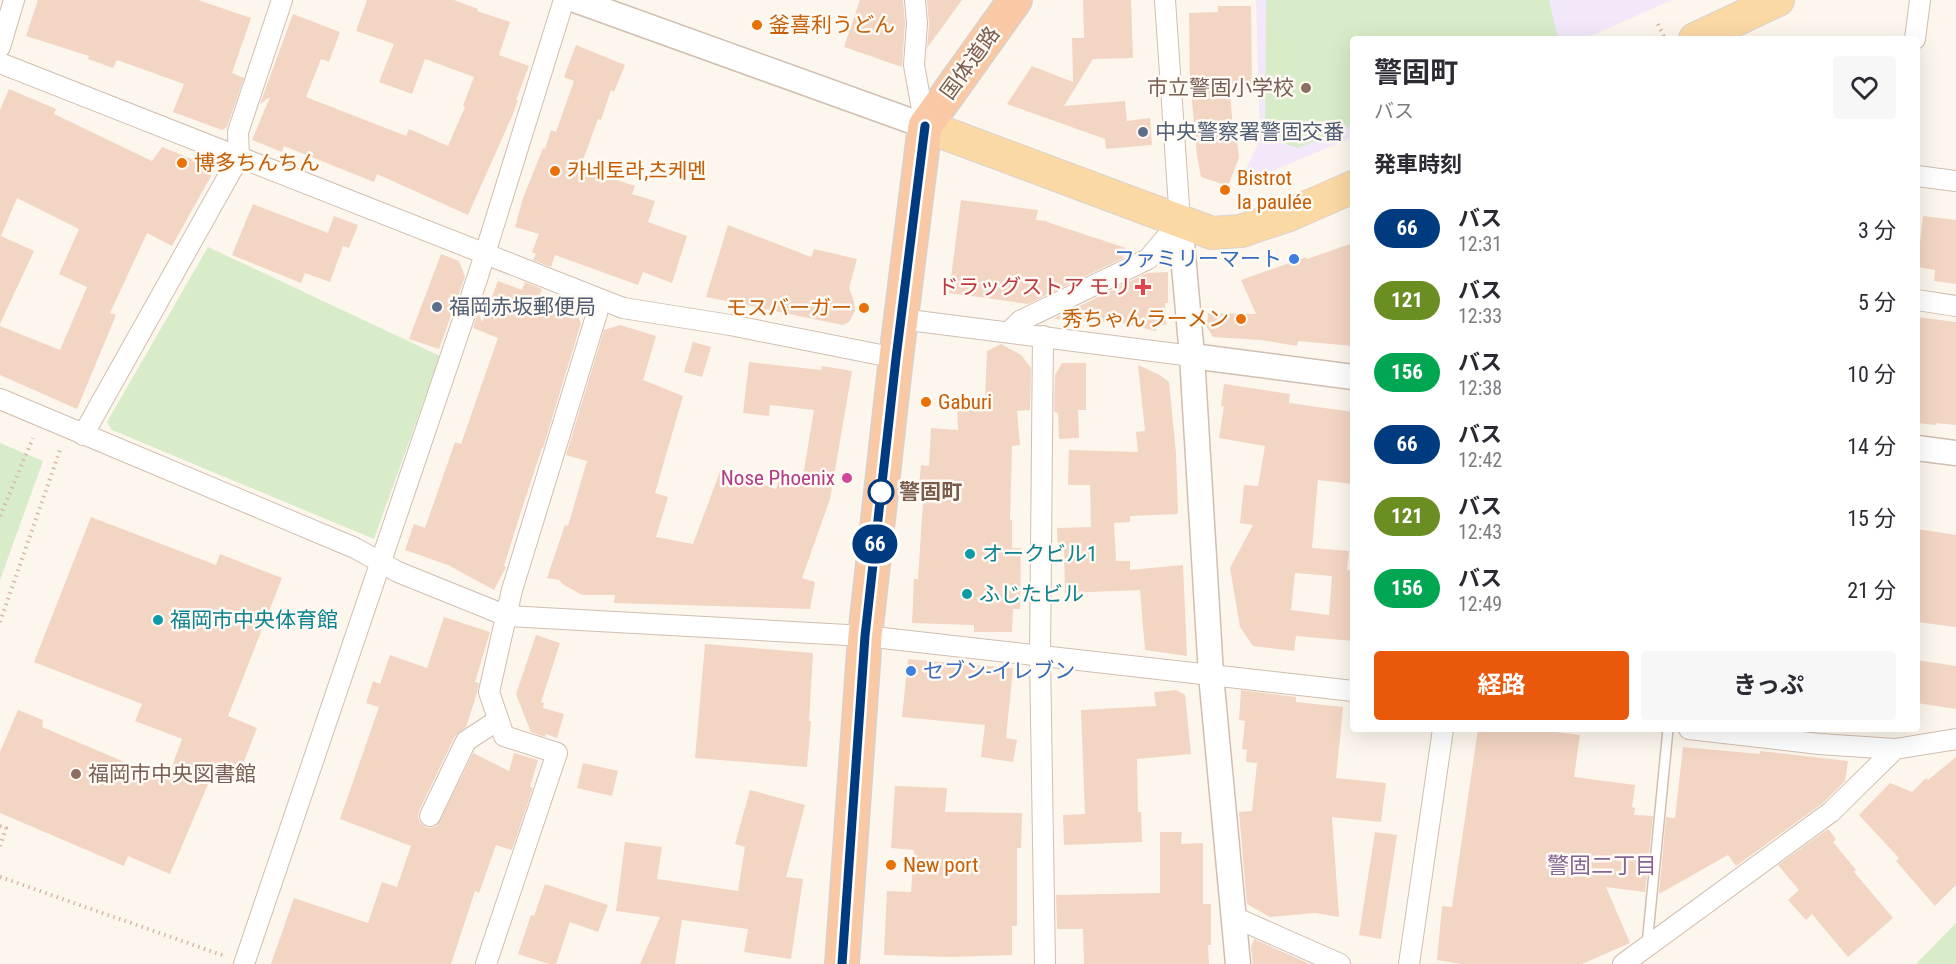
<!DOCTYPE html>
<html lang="ja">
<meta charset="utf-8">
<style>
body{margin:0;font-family:"Roboto Condensed","Noto Sans JP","Noto Sans KR",sans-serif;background:#f7f7f7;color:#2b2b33;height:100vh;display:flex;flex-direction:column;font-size:22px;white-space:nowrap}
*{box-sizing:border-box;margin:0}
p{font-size:20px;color:#7c7c81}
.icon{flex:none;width:33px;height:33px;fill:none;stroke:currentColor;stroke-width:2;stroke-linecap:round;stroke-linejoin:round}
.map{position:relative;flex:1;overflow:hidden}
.side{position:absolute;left:1350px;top:36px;width:570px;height:696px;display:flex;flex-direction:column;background:#fff;border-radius:6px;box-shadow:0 6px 24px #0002}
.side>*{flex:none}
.badge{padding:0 12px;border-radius:20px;font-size:21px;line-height:39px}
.map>.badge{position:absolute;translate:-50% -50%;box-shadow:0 0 0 3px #fff}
h2{padding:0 24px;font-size:22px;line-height:54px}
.round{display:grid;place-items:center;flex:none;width:63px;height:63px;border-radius:6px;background:#f7f7f7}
.summary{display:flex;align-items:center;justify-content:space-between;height:102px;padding:0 24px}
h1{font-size:28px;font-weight:700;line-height:45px}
.primary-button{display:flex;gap:12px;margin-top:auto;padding:12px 24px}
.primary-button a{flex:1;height:69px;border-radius:6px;background:#ea580c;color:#fff;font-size:24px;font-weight:700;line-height:69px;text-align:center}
.primary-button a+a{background:#f7f7f7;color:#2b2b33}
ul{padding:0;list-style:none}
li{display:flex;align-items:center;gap:18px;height:72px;padding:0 24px}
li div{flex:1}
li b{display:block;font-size:22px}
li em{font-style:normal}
li .badge{min-width:66px;font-weight:700;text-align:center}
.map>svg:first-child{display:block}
.education{fill:#f3e8fa}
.green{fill:#d8ecc9}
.building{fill:#f3d5c3;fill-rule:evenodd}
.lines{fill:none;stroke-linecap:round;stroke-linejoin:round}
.service-casing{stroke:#d1beb0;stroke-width:12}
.minor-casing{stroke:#d1beb0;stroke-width:22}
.tertiary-casing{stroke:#d1beb0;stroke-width:27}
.primary-casing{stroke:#dad1cd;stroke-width:34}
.trunk-casing{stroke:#dad1cd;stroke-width:36}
.path{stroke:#d9b8a5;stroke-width:4;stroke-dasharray:1.5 4.5;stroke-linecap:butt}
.service{stroke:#fff;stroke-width:9}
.minor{stroke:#fff;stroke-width:20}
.tertiary{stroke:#fff;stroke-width:24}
.primary{stroke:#fbd9a5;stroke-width:32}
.trunk{stroke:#f9c8a4;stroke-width:33}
.line-casing{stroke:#fff;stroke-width:14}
.line{stroke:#003b80;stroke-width:9}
.food-dot{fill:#e8710a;stroke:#fffaf3;stroke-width:2}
.education-dot{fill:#8d6e63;stroke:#fffaf3;stroke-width:2}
.service-dot{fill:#5c6f8a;stroke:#fffaf3;stroke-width:2}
.shop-dot{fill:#3f7fe0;stroke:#fffaf3;stroke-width:2}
.health-dot{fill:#e0444e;stroke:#fffaf3;stroke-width:2}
.hotel-dot{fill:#d1479c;stroke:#fffaf3;stroke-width:2}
.stop-dot{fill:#fff;stroke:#003b80;stroke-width:3}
.culture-dot{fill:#0f9aa8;stroke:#fffaf3;stroke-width:2}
.labels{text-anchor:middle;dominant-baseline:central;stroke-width:5;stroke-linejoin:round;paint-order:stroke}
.food-label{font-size:21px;fill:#c56008;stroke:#fffaf3;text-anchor:start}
.street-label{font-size:21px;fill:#7a5c4d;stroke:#fffaf3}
.education-label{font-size:21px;fill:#785e54;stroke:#fffaf3;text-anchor:end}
.service-label{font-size:21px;fill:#4e5e75;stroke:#fffaf3;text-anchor:start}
.shop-label{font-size:21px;fill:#366cbe;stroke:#fffaf3;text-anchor:end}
.health-label{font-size:21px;fill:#be3a42;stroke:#fffaf3;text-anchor:end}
.hotel-label{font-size:21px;fill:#b23c85;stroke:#fffaf3;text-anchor:end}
.stop-label{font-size:21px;font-weight:bold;fill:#7a5c4d;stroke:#fffaf3;text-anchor:start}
.culture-label{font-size:21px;fill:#0d838f;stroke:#fffaf3;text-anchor:start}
.neighbourhood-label{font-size:22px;fill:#846695;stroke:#fffaf3}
</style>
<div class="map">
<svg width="1956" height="964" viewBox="0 0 1956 964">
<rect width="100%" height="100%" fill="#fdf6ec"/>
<path class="education" d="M 1256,0 L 1672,0 L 1584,39 L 1353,39 L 1353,137 L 1239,185 L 1260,139 Z"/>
<g class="green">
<path d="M 1266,0 L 1549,0 L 1558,39 L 1353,39 L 1353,125 L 1298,148 L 1265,137 Z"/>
<path d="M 208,247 L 440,356 L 374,539 L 112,430 L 107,422 Z"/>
<path d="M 0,443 L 43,461 L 0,580 Z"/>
<path d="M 1956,923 L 1956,964 L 1916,964 Z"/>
</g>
<g class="building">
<path d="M 38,0 L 198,0 L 251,18 L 232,73 L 244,78 L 227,127 L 222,130 L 173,112 L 184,84 L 117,60 L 113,68 L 88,59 L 89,56 L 26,36 Z"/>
<path d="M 367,0 L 454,0 L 478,9 L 477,11 L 510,22 L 499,55 L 529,66 L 516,100 L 518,100 L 513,114 L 468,215 L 377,174 L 374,182 L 284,146 L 282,152 L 252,140 L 270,97 L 260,104 L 293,14 L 340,32 L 329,62 L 321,59 L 306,97 L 406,136 L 409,129 L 448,146 L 465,107 L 463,106 L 474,77 L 425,59 L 412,94 L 379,82 L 394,44 L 356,31 Z"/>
<path d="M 860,0 L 903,0 L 905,23 L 902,67 L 844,47 Z"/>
<path d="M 927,0 L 962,0 L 927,48 L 929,24 Z"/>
<path d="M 1083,0 L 1131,0 L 1133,58 L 1093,59 L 1064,106 L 1125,101 L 1127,121 L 1150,118 L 1152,145 L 1106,149 L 1105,139 L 1007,104 L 1032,66 L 1073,82 L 1072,38 L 1084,38 Z"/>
<path d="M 1218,6 L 1251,6 L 1252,89 L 1230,90 L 1233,131 L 1236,131 L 1239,158 L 1228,186 L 1201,177 L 1197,156 L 1191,90 L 1190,90 L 1189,13 L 1218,12 Z"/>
<path d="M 576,45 L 625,65 L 614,92 L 611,90 L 601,120 L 598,119 L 580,168 L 635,186 L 632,194 L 655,201 L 648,222 L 687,236 L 672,283 L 643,272 L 638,285 L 555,255 L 551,267 L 533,260 L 536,254 L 532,252 L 539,234 L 515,227 L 523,198 L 543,148 L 545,149 L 551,130 L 556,132 L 574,81 L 564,77 Z"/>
<path d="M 9,89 L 56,109 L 54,114 L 152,161 L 162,147 L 207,165 L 211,176 L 172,246 L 147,233 L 110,313 L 116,315 L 77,409 L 0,375 L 0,326 L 60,350 L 87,287 L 59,274 L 79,229 L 17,198 L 1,236 L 34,251 L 0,324 L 0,110 Z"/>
<path d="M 961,200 L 1038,210 L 1036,220 L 1047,221 L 1047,222 L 1126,248 L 1123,258 L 1028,304 L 949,293 Z"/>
<path d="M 253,204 L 328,233 L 334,216 L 358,225 L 349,248 L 343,246 L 330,282 L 305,273 L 301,283 L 232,255 Z"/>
<path d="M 1923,216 L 1956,220 L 1956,284 L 1934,281 L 1935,270 L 1917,267 Z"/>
<path d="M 728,225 L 811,257 L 814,249 L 857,259 L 849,288 L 854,301 L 855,311 L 849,322 L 843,325 L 706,297 Z"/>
<path d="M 1353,243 L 1353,346 L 1298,341 L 1297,346 L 1261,340 L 1213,337 L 1207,327 L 1208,313 L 1256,314 L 1241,280 L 1306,257 L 1307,259 Z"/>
<path d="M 441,254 L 459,261 L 465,277 L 439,349 L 409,339 Z"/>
<path d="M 1168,272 L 1168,303 L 1165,303 L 1166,325 L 1157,325 L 1156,331 L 1122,323 L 1053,319 L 1147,273 Z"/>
<path d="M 498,281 L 522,290 L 525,282 L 542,289 L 540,294 L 573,307 L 581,323 L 543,448 L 542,448 L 518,521 L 504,566 L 506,567 L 494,590 L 448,565 L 405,550 L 414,524 L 425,528 L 455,442 L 461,444 L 498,338 L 473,328 L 478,312 L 482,322 Z"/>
<path d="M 1917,317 L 1956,322 L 1956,425 L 1936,423 L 1936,425 L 1917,423 Z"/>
<path d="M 620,325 L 656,336 L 643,380 L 683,396 L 655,493 L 668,497 L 656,537 L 693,544 L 721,469 L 776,489 L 781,474 L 802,482 L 814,410 L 770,405 L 769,416 L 743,413 L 749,362 L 821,370 L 822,366 L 852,371 L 830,499 L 802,578 L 815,582 L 810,609 L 614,603 L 615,595 L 582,595 L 564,585 L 559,580 L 547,578 L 565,525 L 568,526 L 587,461 L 566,455 L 604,330 Z"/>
<path d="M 693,342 L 711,347 L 702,377 L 684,372 Z"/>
<path d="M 1001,344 L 1021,355 L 1031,368 L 1030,410 L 1017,411 L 1020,445 L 1012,446 L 1010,520 L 1012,520 L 1012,548 L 1021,548 L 1020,609 L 1013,609 L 1012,632 L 974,632 L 974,625 L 912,623 L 914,579 L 918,579 L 924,486 L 919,485 L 921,465 L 929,466 L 931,428 L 958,430 L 957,401 L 985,399 L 987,351 Z"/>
<path d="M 1062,363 L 1086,363 L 1086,410 L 1078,410 L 1079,438 L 1059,439 L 1058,413 L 1054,412 L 1055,375 Z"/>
<path d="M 1138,365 L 1158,374 L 1169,382 L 1176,453 L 1178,514 L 1130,516 L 1130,522 L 1114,523 L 1116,561 L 1130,561 L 1130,570 L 1183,565 L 1187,656 L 1145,650 L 1140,590 L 1065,593 L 1064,550 L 1058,551 L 1057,528 L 1091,527 L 1090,485 L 1068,485 L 1069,450 L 1138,452 L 1136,432 L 1145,431 Z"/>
<path d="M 1224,384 L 1290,394 L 1289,403 L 1353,412 L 1353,484 L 1318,480 L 1312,548 L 1349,551 L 1347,570 L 1353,571 L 1353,641 L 1296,636 L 1294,651 L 1253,646 L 1240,627 L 1230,568 L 1253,525 L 1240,523 L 1244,485 L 1258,486 L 1265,446 L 1219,438 L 1224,406 L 1221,406 ZM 1295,573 L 1332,576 L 1329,615 L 1291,610 Z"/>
<path d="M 91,517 L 216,565 L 220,554 L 282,578 L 228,716 L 257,728 L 240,772 L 217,763 L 170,874 L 128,856 L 124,866 L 0,813 L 0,752 L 18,710 L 43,720 L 42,727 L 167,780 L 182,739 L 135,721 L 142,704 L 34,662 Z"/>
<path d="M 1917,529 L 1956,535 L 1956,627 L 1917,622 Z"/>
<path d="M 444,617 L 490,632 L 475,682 L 479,683 L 477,693 L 466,727 L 455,736 L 419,811 L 418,817 L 420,823 L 425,827 L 431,828 L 437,826 L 473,753 L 509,771 L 514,753 L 538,760 L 530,787 L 533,788 L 512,850 L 496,845 L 479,893 L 475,891 L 451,964 L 271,964 L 294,898 L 368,923 L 382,882 L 397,887 L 411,846 L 340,819 L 379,707 L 366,703 L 373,681 L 380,684 L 390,655 L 427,668 Z"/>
<path d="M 536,635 L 560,643 L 541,702 L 544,703 L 543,708 L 564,714 L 557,738 L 546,734 L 545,737 L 531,732 L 516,694 Z"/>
<path d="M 705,644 L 813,653 L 809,721 L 811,721 L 807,767 L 695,758 Z"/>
<path d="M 908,659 L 1013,668 L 1006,738 L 1017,740 L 1013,762 L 981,757 L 985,725 L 902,717 Z"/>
<path d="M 1917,660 L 1956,666 L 1956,709 L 1917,703 Z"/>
<path d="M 1176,690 L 1185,695 L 1191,754 L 1137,759 L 1138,812 L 1141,812 L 1142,842 L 1064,845 L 1063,815 L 1085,814 L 1081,710 L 1156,706 L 1154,692 Z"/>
<path d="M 1241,690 L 1296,697 L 1296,702 L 1343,707 L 1336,778 L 1386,783 L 1381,822 L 1332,817 L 1339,917 L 1315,913 L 1270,917 L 1247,904 L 1239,812 L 1252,811 L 1257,763 L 1246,762 L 1247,750 L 1242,749 L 1245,721 L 1239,720 Z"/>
<path d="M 1478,729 L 1532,729 L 1580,735 L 1574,777 L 1635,785 L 1632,807 L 1635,808 L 1634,815 L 1653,816 L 1645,892 L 1606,887 L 1630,943 L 1582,964 L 1461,964 L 1437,960 L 1442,906 L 1452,907 Z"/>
<path d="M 1683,747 L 1760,754 L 1760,751 L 1848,761 L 1845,781 L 1823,803 L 1736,866 L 1728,855 L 1659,894 L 1666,817 L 1675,818 Z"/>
<path d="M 1956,757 L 1956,885 L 1935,906 L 1896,861 L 1899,858 L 1859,815 L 1890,783 L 1912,792 L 1926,778 L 1928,780 Z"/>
<path d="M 583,763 L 618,771 L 612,796 L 577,788 Z"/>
<path d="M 895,786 L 947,788 L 945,812 L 1022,813 L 1021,848 L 1017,848 L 1017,926 L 1012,926 L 1012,955 L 951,957 L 884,955 L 887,891 L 911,892 L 914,850 L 891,848 Z"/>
<path d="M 750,790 L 805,805 L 786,877 L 803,879 L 791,959 L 744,952 L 748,929 L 682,920 L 675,964 L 640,964 L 660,917 L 616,911 L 625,842 L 662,847 L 657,879 L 738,891 L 745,847 L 735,844 Z"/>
<path d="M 1828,829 L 1836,839 L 1833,842 L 1856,870 L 1854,872 L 1893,918 L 1848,957 L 1812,914 L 1806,920 L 1788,900 L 1799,890 L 1778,865 Z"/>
<path d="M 1160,832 L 1182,832 L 1181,844 L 1203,843 L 1203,904 L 1211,904 L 1211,945 L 1208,945 L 1209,964 L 1084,964 L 1083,929 L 1057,929 L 1056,895 L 1160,893 Z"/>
<path d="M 1375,832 L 1397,835 L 1381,939 L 1359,935 Z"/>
<path d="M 545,884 L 608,905 L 598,932 L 570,922 L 556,964 L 549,964 L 518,954 L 531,915 L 534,916 Z"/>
<path d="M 1254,939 L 1310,964 L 1253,964 L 1251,947 Z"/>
</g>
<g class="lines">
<defs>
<path id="service" d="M 1647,945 L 1668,729"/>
<g id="minor">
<path d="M 915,0 L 917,23 L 914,65 L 925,126"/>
<path d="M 1915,39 L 1920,0"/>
<path d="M 0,47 L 14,0"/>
<path d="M 0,63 L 623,308 L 730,325 L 896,358"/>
<path d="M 1917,176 L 1956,181"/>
<path d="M 1917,300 L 1956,306"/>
<path d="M 901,319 L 1192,356"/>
<path d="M 1009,332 L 1020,321 L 1148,259 L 1180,221 L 1165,0"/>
<path d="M 1043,336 L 1040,656 L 1045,964"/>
<path d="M 0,399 L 355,548 L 398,572 L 507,616 L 865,636 L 1353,691"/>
<path d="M 83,435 L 239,157 L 238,132 L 282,0"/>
<path d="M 1689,729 L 1819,744 L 1895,749"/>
<path d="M 430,816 L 466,741 L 498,720"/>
<path d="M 1234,917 L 1340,964"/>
<path d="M 244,964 L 478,276 L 564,0"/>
<path d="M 486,964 L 557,753 L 504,736 L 489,692 L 512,590 L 601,300"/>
<path d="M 1409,964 L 1443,729"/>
<path d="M 1623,964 L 1831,812 L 1895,749 L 1956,739"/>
</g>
<g id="tertiary">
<path d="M 575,0 L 925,126"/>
<path d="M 1180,221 L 1192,356 L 1211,675 L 1238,964"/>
<path d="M 1192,356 L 1353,377"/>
<path d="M 1917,448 L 1956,453"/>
</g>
<g id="primary">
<path d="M 1695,39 L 1778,0"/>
<path d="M 925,126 L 1212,233 L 1241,231 L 1289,215 L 1353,187"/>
</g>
<path id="trunk" d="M 842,964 L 865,636 L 896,358 L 925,126 L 1015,0"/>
</defs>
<use href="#service" class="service-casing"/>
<use href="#minor" class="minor-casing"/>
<use href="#tertiary" class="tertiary-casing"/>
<use href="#primary" class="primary-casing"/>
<use href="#trunk" class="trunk-casing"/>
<g class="path">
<path d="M 1658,24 L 1665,39"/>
<path d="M 0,516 L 33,438"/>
<path d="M 0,622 L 60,450"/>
<path d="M 0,826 L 6,828 L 0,846"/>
<path d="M 0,877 L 225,956"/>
</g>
<use href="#service" class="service"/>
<use href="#minor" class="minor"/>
<use href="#tertiary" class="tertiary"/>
<use href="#primary" class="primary"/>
<use href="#trunk" class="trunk"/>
</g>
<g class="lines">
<defs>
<path id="line" d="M 842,964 L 865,636 L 896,358 L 925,126"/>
</defs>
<use href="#line" class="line-casing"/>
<use href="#line" class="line"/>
</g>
<g class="food-dot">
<circle cx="757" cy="25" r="6"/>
<circle cx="182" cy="163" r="6"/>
<circle cx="555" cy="171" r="6"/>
<circle cx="1225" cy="190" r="6"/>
<circle cx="864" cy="308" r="6"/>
<circle cx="1241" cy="319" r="6"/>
<circle cx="926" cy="402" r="6"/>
<circle cx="891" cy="865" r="6"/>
</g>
<g class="education-dot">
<circle cx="1306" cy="88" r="6"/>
<circle cx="76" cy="774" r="6"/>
</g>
<g class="service-dot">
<circle cx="1143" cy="132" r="6"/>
<circle cx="437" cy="307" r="6"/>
</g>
<g class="shop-dot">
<circle cx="1294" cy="259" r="6"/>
<circle cx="911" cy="671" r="6"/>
</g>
<path class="health-dot" d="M1140 278h6v6h6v6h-6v6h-6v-6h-6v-6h6z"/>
<circle class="hotel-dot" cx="847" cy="478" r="6"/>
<circle class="stop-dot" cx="881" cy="492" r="12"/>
<g class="culture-dot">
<circle cx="970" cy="554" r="6"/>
<circle cx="967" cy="594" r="6"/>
<circle cx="158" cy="620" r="6"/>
</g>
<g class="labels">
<g class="food-label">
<text x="769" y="25">釜喜利うどん</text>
<text x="194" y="163">博多ちんちん</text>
<text x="567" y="171">카네토라,츠케멘</text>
<text x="1237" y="178">Bistrot<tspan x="1237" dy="24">la paulée</tspan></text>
<text x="852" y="308" text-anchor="end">モスバーガー</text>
<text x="1229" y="319" text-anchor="end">秀ちゃんラーメン</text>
<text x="938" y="402">Gaburi</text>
<text x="903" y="865">New port</text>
</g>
<g class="street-label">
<text transform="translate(970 63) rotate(-54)">国体道路</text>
</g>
<g class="education-label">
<text x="1294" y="88">市立警固小学校</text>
<text x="88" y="774" text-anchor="start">福岡市中央図書館</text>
</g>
<g class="service-label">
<text x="1155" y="132">中央警察署警固交番</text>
<text x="449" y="307">福岡赤坂郵便局</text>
</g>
<g class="shop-label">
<text x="1282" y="259">ファミリーマート</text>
<text x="923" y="671" text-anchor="start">セブン-イレブン</text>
</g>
<g class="health-label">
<text x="1131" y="287">ドラッグストア モリ</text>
</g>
<g class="hotel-label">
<text x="835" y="478">Nose Phoenix</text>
</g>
<g class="stop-label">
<text x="899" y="492">警固町</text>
</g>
<g class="culture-label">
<text x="982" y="554">オークビル1</text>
<text x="979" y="594">ふじたビル</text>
<text x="170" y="620">福岡市中央体育館</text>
</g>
<g class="neighbourhood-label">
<text x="1602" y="865">警固二丁目</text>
</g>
</g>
</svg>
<b class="badge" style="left:875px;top:544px;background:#003b80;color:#fff">66</b>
<section class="side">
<div class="summary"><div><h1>警固町</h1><p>バス</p></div><a class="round"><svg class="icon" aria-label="heart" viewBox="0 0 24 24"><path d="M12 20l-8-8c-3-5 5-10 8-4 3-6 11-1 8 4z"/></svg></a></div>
<h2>発車時刻</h2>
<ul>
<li><span class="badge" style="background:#003b80;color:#fff">66</span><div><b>バス</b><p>12:31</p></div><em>3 分</em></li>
<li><span class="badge" style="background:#6b8e23;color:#fff">121</span><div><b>バス</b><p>12:33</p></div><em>5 分</em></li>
<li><span class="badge" style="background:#00a651;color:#fff">156</span><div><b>バス</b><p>12:38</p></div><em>10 分</em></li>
<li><span class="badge" style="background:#003b80;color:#fff">66</span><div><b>バス</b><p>12:42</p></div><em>14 分</em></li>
<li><span class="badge" style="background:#6b8e23;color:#fff">121</span><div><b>バス</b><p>12:43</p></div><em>15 分</em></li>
<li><span class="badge" style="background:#00a651;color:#fff">156</span><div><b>バス</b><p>12:49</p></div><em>21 分</em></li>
</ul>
<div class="primary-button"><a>経路</a><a>きっぷ</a></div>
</section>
</div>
